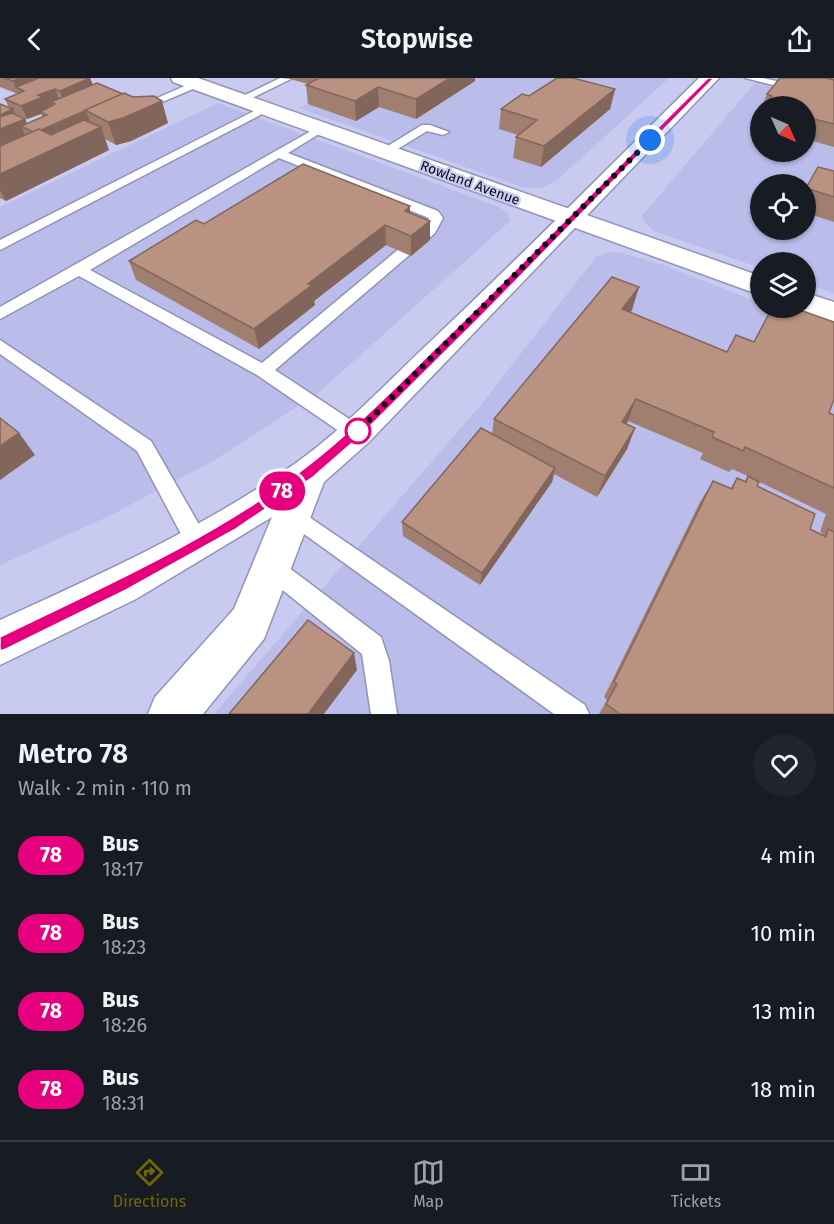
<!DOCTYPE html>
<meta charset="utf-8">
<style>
body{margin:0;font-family:"Fira Sans",sans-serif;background:#20242c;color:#f1f3f6;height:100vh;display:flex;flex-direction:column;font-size:22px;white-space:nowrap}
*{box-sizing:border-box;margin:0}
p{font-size:20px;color:#9ea1a6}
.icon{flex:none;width:33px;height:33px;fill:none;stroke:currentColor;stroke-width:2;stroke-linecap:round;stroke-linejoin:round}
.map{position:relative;height:636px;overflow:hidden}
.sheet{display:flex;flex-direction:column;background:#171b24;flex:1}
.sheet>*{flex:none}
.badge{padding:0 12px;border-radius:20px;font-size:21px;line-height:39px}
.needle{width:39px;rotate:135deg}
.controls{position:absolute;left:750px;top:18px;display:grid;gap:12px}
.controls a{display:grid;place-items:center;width:66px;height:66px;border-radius:50%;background:#171b24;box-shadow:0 2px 4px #0004;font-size:30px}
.you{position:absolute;width:30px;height:30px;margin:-15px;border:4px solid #fff;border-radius:50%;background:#1a73e8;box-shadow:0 0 0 9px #1a73e833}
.map>.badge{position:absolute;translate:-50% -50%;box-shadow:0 0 0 3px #fff}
.round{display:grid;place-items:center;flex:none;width:63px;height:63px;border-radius:32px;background:#20242c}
.headline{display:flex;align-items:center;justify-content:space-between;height:102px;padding:0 18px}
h1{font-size:28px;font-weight:600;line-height:45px}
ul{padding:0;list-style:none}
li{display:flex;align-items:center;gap:18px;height:78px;padding:0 18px}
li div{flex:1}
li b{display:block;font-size:22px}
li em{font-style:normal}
li .badge{min-width:66px;font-weight:700;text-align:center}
header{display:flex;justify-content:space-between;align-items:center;height:78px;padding:0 18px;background:#171b24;font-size:27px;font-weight:600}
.tab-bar{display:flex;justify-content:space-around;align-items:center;height:84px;border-top:2px solid #363941;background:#171b24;font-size:16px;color:#9ea1a6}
.tab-bar a{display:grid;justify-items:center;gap:3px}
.tab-bar .active{color:#726800}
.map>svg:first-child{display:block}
.built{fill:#babce9;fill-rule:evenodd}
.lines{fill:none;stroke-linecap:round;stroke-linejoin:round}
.lane-casing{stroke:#9193b7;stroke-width:3}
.street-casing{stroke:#9193b7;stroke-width:3}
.primary-casing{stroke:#9193b7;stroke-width:3}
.lane{fill:#fff;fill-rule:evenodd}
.street{fill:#fff;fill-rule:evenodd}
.primary{fill:#fff;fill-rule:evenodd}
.wall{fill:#a07e70;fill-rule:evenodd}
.shaded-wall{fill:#82665b}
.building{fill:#ba9282;stroke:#82665b;stroke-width:1.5}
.line{fill:#e6007e;stroke:#fff;stroke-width:1.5}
.walk{stroke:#0c0c18;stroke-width:6;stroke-dasharray:0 10.8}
.stop-dot{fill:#fff;stroke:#e6007e;stroke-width:3}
.labels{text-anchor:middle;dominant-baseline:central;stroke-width:4.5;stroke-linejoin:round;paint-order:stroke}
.far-street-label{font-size:14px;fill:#0c0c18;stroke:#c8caf0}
</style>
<header><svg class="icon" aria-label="back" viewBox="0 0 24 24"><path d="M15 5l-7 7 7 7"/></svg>Stopwise<svg class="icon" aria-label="share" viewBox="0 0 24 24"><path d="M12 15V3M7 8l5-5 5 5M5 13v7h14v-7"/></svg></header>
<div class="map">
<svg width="834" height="636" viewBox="0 0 834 636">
<rect width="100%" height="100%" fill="#c8caf0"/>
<g class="built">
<path d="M 356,0 L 669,0 L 556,103 L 541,110 L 522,109 L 299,30 Z"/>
<path d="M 759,0 L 834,0 L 834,215 L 806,206 L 806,184 L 760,184 L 760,190 L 654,153 L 645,145 L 642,138 ZM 760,28 L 806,28 L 806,74 L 760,74 ZM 760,106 L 806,106 L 806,152 L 760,152 Z"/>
<path d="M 218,25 L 499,129 L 508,136 L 510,143 L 318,315 L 213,383 L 107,439 L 0,487 L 0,129 Z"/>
<path d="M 608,174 L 623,175 L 663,187 L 760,225 L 760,230 L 773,230 L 834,253 L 834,636 L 214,636 L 485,322 L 596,179 Z"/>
</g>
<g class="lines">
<defs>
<g id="lane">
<path d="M 280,0 L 291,1 L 244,24 L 235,22 Z"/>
<path d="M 745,0 L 763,0 L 834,16 L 834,22 Z"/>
<path d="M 196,3 L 201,6 L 200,8 L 141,33 L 132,31 Z"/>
<path d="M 264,28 L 269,31 L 268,33 L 0,172 L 0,162 Z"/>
<path d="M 422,47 L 430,47 L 449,54 L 443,57 L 427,53 L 388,77 L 378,74 Z"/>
<path d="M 320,48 L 324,49 L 324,53 L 288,75 L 438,133 L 443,140 L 435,155 L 275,292 L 363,350 L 365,355 L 363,360 L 356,362 L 349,360 L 257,297 L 79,198 L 0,241 L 0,229 ZM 279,80 L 429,140 L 424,150 L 262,285 L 90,192 Z"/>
<path d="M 0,262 L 151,363 L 205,457 L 208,464 L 205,471 L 197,474 L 189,471 L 137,373 L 0,276 Z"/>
<path d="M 293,428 L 585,627 L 589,636 L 554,636 L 286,443 L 283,437 L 286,431 Z"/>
<path d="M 272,480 L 280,483 L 381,559 L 389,583 L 397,636 L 371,636 L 362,576 L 264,497 L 261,490 L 264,483 Z"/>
</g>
<g id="street">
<path d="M 171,0 L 198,0 L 760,198 L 760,217 L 173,4 Z"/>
<path d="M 806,215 L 834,224 L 834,245 L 796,231 L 806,230 Z"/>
</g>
<path id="primary" d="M 699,0 L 719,0 L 368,365 L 324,404 L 264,561 L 203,636 L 148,636 L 155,619 L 234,531 L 272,439 L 136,521 L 0,587 L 0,542 C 101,496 205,449 296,385 C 345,350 387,304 431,263 C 522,177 610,88 699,0 Z"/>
</defs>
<use href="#lane" class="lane-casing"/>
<use href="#street" class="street-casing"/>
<use href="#primary" class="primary-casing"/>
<use href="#lane" class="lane"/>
<use href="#street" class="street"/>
<use href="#primary" class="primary"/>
</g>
<g class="wall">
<path d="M 0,0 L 90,0 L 93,7 L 168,45 L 131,63 L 116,67 L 105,61 L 109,72 L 6,123 L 0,120 L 0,68 L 9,30 L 5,21 L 18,16 L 0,9 ZM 15,36 L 27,41 L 41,36 L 42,39 L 27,46 L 25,41 Z"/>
<path d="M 286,0 L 475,0 L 475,3 L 416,41 L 379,29 L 356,43 L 308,26 L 306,7 L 308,6 Z"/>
<path d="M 780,0 L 834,0 L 834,69 L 806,61 L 806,28 L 762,28 L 767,16 Z"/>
<path d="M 615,11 L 610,31 L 541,89 L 513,80 L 516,59 L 518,57 L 499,51 L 501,31 L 529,18 Z"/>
<path d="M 760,32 L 760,50 L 756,48 L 760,36 L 759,36 Z"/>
<path d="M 834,93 L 834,144 L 806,135 L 806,110 Z"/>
<path d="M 410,128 L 410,135 L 430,162 L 411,178 L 386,167 L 314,223 L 315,227 L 259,271 L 136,202 L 129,183 L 204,146 Z"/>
<path d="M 632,232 L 630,235 L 834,337 L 834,636 L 599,636 L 607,622 L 604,619 L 700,424 L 713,403 L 730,411 L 737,400 L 745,403 L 748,398 L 732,391 L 729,394 L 700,381 L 703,375 L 628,343 L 627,346 L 635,350 L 627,371 L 597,419 L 554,396 L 552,404 L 480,507 L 403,458 L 402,444 L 492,356 L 494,341 ZM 755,402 L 826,436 L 820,454 L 823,456 L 823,457 L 810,451 L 757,408 Z"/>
</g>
<g class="shaded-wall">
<path d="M 21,0 L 58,0 L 16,9 L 19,16 L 13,3 Z"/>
<path d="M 90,0 L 95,13 L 65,26 L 60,13 Z"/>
<path d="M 450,0 L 475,0 L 475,3 L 416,41 L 416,21 Z"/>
<path d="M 378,9 L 379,29 L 356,43 L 355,23 Z"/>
<path d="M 55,11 L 60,24 L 51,24 L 52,27 L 47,29 L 48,32 L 40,34 L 41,36 L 27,41 L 21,28 L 38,17 Z"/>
<path d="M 615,11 L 610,31 L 541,89 L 544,68 Z"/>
<path d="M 162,23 L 168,45 L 131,63 L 116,67 L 108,44 Z"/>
<path d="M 13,31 L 18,44 L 25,41 L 30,52 L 21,48 L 25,57 L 0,67 L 0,35 Z"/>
<path d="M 86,33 L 91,46 L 41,68 L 35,55 Z"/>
<path d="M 101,49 L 109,72 L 6,123 L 0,112 L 0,96 Z"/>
<path d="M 410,128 L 410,147 L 405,133 Z"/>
<path d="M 430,143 L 430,162 L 411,178 L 411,158 Z"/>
<path d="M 385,147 L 386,167 L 314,223 L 315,227 L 259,271 L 254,251 L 308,206 Z"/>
<path d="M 639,209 L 632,232 L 615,254 L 622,231 Z"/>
<path d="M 636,321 L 628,343 L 614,366 L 622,344 Z"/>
<path d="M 635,350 L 627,371 L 597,419 L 605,398 Z"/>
<path d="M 19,355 L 35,377 L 0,402 L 0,368 Z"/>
<path d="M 555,390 L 552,404 L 480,507 L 482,495 Z"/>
<path d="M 354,575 L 357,592 L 324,636 L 308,636 Z"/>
</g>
<g class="building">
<path d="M 4,0 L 21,0 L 13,3 Z"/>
<path d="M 39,0 L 90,0 L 60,13 L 55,11 L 38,17 L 43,19 L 21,28 L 5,21 L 24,13 L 16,9 Z"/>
<path d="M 319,0 L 450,0 L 416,21 L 378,9 L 355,23 L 306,7 Z"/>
<path d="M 557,0 L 573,0 L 615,11 L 544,68 L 516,59 L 537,42 L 501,31 L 522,16 L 529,18 Z"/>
<path d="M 780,0 L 825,0 L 834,2 L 834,46 L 806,39 L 806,28 L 764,28 L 772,18 L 767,16 Z"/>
<path d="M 97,5 L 123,16 L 41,52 L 39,51 L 33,54 L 21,48 L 47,37 L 40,34 L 55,26 L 51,24 Z"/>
<path d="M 124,15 L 133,19 L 154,18 L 162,23 L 123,40 L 108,44 L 85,32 Z"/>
<path d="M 0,26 L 13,31 L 0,37 Z"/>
<path d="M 12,35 L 25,41 L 0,51 L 0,39 Z"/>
<path d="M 84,42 L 101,49 L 0,96 L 0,68 L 39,51 L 51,57 Z"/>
<path d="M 303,86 L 410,128 L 405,133 L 430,143 L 411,158 L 385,147 L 308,206 L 312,207 L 254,251 L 129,183 L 196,142 L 204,146 Z"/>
<path d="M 818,89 L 834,93 L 834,119 L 806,110 Z"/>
<path d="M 612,199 L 639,209 L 622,231 L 727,274 L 736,257 L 754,264 L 772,230 L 794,230 L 834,244 L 834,321 L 829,335 L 834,337 L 834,410 L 745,369 L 743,373 L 712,359 L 714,354 L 636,321 L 622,344 L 635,350 L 605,398 L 494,341 Z"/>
<path d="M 0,340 L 19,355 L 0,368 Z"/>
<path d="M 481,350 L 555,390 L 482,495 L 402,444 Z"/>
<path d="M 748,398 L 759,404 L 757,408 L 815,436 L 810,451 L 826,459 L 828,451 L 834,454 L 834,636 L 620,636 L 606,626 L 617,606 L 614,604 L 713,403 L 732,411 L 737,400 L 746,404 Z"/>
<path d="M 308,542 L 354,575 L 308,636 L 229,636 Z"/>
</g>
<path class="line" d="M 708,0 L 714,0 L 484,235 L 360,358 L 313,399 L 234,452 L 126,512 L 6,571 L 0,573 L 0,559 C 98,511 215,460 305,390 C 354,352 397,308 441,265 C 531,178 619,88 708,0 Z"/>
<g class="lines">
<path class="walk" d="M 358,353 L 356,355 L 650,62"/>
</g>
<circle class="stop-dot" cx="358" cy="353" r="12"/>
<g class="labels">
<g class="far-street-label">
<text transform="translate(470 105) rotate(20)">Rowland Avenue</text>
</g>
</g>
</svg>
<div class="controls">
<a><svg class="needle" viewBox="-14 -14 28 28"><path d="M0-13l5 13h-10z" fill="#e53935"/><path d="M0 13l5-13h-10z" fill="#9ea1a6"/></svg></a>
<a><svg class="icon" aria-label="locate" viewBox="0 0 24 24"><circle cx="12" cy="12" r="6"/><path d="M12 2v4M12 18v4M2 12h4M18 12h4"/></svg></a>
<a><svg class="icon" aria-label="layers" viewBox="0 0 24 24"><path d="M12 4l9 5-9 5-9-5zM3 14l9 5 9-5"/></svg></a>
</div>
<div class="you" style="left:650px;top:62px"></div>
<b class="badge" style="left:282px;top:413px;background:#e6007e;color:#fff">78</b>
</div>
<section class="sheet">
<div class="headline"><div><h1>Metro 78</h1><p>Walk · 2 min · 110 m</p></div><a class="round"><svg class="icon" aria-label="heart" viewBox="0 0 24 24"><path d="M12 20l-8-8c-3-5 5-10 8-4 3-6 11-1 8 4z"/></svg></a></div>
<ul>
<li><span class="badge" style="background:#e6007e;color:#fff">78</span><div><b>Bus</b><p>18:17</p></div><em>4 min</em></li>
<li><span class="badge" style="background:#e6007e;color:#fff">78</span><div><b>Bus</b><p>18:23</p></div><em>10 min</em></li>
<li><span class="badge" style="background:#e6007e;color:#fff">78</span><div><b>Bus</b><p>18:26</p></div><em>13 min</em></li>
<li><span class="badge" style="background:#e6007e;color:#fff">78</span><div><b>Bus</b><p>18:31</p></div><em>18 min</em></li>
</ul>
</section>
<nav class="tab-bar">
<a class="active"><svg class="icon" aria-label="directions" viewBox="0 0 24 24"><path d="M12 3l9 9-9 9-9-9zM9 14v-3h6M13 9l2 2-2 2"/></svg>Directions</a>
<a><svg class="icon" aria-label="map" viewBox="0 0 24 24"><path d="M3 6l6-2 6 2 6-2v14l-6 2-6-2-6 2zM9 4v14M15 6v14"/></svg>Map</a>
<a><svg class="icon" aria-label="tickets" viewBox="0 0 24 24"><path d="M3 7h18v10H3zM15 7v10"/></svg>Tickets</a>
</nav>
